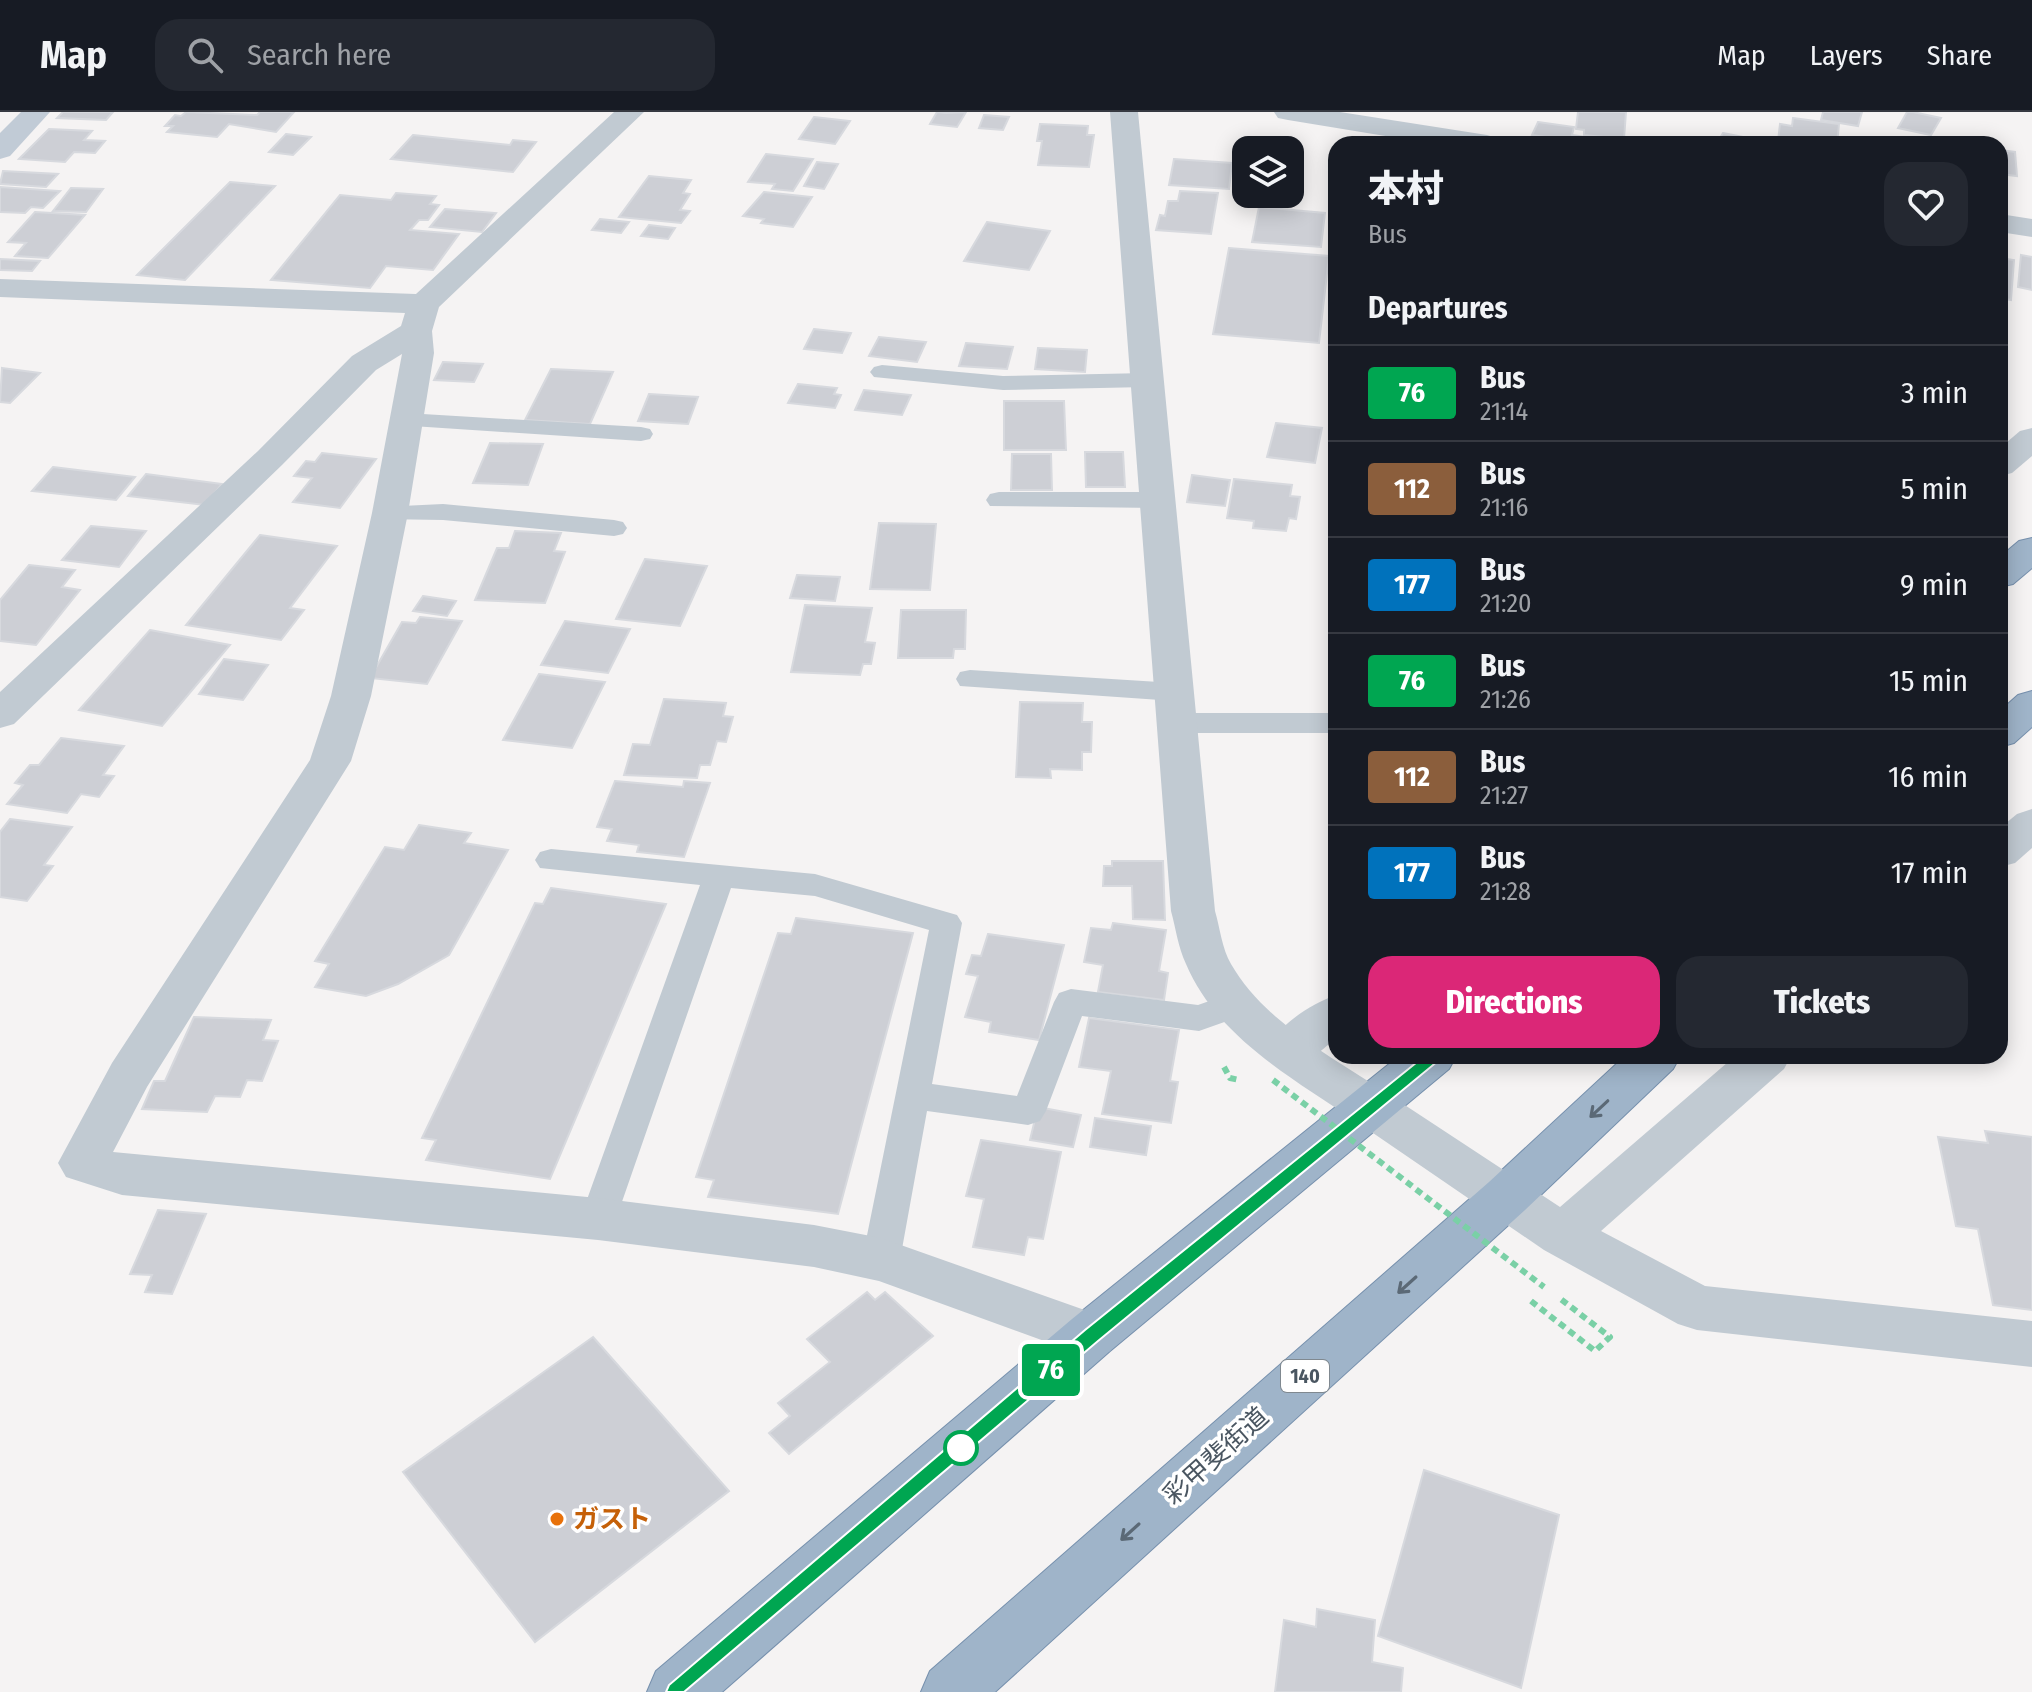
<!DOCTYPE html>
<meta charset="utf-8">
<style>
body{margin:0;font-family:"Fira Sans Condensed","Noto Sans JP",sans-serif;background:#242831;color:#f1f3f6;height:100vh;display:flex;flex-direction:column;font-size:30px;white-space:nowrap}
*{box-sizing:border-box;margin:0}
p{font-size:26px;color:#9ea1a6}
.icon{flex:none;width:44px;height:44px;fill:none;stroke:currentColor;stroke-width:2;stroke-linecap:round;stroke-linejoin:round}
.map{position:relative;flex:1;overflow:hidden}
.sheet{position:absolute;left:1328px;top:24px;width:680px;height:928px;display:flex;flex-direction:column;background:#171b24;border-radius:24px;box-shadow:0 4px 20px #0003}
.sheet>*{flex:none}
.badge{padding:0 16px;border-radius:6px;font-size:28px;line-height:52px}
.tools{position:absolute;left:1232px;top:24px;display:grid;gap:16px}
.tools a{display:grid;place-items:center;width:72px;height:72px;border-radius:16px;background:#171b24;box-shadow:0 4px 20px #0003;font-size:40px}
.map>.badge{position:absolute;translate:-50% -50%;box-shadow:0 0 0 4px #fff}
h2{padding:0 40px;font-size:30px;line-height:72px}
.round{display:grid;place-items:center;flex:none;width:84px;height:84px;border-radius:24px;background:#242831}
.head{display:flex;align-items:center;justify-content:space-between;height:136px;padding:0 40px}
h1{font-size:38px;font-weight:800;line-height:60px}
.primary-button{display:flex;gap:16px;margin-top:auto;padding:16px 40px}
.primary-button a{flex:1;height:92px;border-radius:24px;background:#db2777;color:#fff;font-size:32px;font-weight:800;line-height:92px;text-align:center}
.primary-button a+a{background:#242831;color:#f1f3f6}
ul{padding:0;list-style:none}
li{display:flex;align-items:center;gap:24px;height:96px;padding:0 40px;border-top:2px solid #363941}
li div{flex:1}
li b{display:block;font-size:30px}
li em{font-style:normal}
li .badge{min-width:88px;font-weight:700;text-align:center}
header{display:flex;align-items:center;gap:48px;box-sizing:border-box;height:112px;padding:0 40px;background:#171b24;border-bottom:2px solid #363941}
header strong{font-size:38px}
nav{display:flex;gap:44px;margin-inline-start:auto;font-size:28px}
.search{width:560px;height:72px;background:#242831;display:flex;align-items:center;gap:20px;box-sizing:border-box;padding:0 28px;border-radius:24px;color:#9ea1a6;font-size:30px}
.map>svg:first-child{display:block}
.building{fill:#cdcfd5;stroke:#d7d9de;stroke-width:2}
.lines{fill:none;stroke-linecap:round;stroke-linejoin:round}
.trunk-casing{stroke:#7690ad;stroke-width:2}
.path{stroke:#7ad0a6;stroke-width:6;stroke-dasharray:7 5;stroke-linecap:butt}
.service{fill:#c1cad2;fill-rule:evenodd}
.minor{fill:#c1cad2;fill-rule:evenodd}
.tertiary{fill:#c1cad2;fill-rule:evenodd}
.secondary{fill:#c1cbd6;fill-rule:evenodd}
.trunk{fill:#9fb4c9;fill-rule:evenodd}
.path-bridge{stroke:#7ad0a6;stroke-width:6;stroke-dasharray:7 5;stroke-linecap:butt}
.oneway{stroke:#5b6976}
.line{fill:#00a651;stroke:#fff;stroke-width:2}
.stop-dot{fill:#fff;stroke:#00a651;stroke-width:4}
.food-dot{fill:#e8710a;stroke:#fff;stroke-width:3}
.labels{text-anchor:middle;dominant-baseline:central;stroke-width:7;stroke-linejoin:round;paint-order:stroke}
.shield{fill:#fff;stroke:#808990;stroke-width:2}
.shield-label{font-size:20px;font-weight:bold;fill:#4a5661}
.near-street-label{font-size:26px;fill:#4a5661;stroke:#fff}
.near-food-label{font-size:26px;font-weight:bold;fill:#c56008;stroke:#fff;text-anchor:start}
</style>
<header>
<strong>Map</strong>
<div class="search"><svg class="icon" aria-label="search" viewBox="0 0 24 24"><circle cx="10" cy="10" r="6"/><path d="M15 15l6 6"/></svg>Search here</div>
<nav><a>Map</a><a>Layers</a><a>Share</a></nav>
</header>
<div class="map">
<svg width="2032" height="1580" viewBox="0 0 2032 1580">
<rect width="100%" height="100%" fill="#f5f3f3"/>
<g class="building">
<path d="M 63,0 L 113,0 L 106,8 L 57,6 Z"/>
<path d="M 186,0 L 257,3 L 260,0 L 294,0 L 276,20 L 229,12 L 217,25 L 167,20 L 173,14 L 165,14 L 175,3 L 181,4 Z"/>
<path d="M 937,0 L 946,1 L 966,0 L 957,15 L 930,12 Z"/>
<path d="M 1578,0 L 1626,0 L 1624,27 L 1584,23 L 1584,18 L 1576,17 Z"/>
<path d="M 1823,0 L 1862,0 L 1858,14 L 1821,8 Z"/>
<path d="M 1907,0 L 1913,0 L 1941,6 L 1931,23 L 1898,16 Z"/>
<path d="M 984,3 L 1009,5 L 1003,18 L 979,16 Z"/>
<path d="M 814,5 L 850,9 L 835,32 L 799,27 Z"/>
<path d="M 1793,6 L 1839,12 L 1837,32 L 1767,32 L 1767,28 L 1778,29 L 1780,12 L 1792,14 Z"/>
<path d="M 1538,10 L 1574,15 L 1572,23 L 1593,26 L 1592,32 L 1532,23 Z"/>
<path d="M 1040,12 L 1088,14 L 1087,23 L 1094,23 L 1089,55 L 1038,53 L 1042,29 L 1037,29 Z"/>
<path d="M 49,17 L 92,19 L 84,28 L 105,29 L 95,41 L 74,40 L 65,50 L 19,47 Z"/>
<path d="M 1723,21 L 1748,26 L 1744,32 L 1716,32 Z"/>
<path d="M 286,22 L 311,25 L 293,43 L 269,40 Z"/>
<path d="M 413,23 L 510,33 L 513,28 L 536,30 L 513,60 L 391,47 Z"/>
<path d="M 2000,38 L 2015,40 L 2017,64 L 2000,62 Z"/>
<path d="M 766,42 L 813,47 L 793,79 L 772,77 L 775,72 L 748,70 Z"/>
<path d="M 1174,47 L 1232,51 L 1229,77 L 1169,73 Z"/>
<path d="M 817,50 L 838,52 L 824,77 L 804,74 Z"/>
<path d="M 3,59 L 58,62 L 46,75 L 0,72 Z"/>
<path d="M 649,64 L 691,68 L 683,81 L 690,82 L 680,98 L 690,99 L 681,111 L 619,105 Z"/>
<path d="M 230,70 L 275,74 L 185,168 L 137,163 Z"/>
<path d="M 0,75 L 60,79 L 43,96 L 31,95 L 25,101 L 0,100 Z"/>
<path d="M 71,76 L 103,77 L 86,100 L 53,99 Z"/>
<path d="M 1180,79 L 1218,81 L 1211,122 L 1156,118 L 1160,103 L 1165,104 L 1168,89 L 1178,89 Z"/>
<path d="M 764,80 L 812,85 L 793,115 L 761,111 L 764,107 L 743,104 Z"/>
<path d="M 396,81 L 436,84 L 430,92 L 439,93 L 428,108 L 419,108 L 410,118 L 459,122 L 433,158 L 386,154 L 370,176 L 271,168 L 340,83 L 391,88 Z"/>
<path d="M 1259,95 L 1325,101 L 1321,135 L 1252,130 Z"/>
<path d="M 445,97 L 496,101 L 482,120 L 430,115 Z"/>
<path d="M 35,100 L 85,103 L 48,146 L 15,144 L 26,131 L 8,130 Z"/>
<path d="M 600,107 L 629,110 L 621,121 L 592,118 Z"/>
<path d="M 987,110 L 1050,119 L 1029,158 L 964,149 Z"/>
<path d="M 649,113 L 675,116 L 668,127 L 641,124 Z"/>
<path d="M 1229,136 L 1329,144 L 1319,231 L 1213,222 Z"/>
<path d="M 2021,143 L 2032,145 L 2032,178 L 2018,175 Z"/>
<path d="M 2000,146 L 2014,148 L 2011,188 L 2000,186 Z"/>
<path d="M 0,147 L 40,149 L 32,159 L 0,158 Z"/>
<path d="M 814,217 L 851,221 L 842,241 L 804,237 Z"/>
<path d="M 879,225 L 926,230 L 917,250 L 869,244 Z"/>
<path d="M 966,231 L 1013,235 L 1007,257 L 959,254 Z"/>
<path d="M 1038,236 L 1087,238 L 1085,260 L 1035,257 Z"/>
<path d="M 443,250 L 483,252 L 474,270 L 434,268 Z"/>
<path d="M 2,256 L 40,261 L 10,291 L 0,290 Z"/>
<path d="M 551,257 L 613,260 L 590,312 L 525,308 Z"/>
<path d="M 798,272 L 837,276 L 834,282 L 841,283 L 835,296 L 788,291 Z"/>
<path d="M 864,278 L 911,283 L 902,303 L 855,298 Z"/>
<path d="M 649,282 L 698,285 L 688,312 L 638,309 Z"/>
<path d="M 1004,289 L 1064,289 L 1066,338 L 1004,338 Z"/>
<path d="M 1276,311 L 1322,316 L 1315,351 L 1267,345 Z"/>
<path d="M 490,331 L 543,332 L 528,373 L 473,371 Z"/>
<path d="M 1085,340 L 1123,340 L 1125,375 L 1086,375 Z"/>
<path d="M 322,341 L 376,347 L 340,396 L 293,390 L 312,366 L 294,364 L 306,349 L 315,350 Z"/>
<path d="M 1012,342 L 1051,342 L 1052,378 L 1011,378 Z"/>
<path d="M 53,355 L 135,365 L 116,388 L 32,379 Z"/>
<path d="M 146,362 L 222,372 L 205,393 L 128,384 Z"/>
<path d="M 1192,363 L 1230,368 L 1225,394 L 1187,390 Z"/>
<path d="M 1234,367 L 1292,373 L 1290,384 L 1300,385 L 1296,407 L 1289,406 L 1286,419 L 1253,416 L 1254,409 L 1227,406 Z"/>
<path d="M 879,411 L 936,412 L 930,478 L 870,477 Z"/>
<path d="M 91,414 L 146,419 L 119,455 L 62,448 Z"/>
<path d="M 515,419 L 561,421 L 554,439 L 565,440 L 545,491 L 475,488 L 497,436 L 509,436 Z"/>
<path d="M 260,423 L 337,434 L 290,496 L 304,498 L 281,528 L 186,513 Z"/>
<path d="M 645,447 L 707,454 L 680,514 L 616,507 Z"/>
<path d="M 29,453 L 75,458 L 62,475 L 80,478 L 36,533 L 0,529 L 0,488 Z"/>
<path d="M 797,463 L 840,465 L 835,489 L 790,486 Z"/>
<path d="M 423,484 L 456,489 L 447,504 L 413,499 Z"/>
<path d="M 805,493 L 872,496 L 865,530 L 875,531 L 871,552 L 863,552 L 860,563 L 791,560 Z"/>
<path d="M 901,498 L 966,498 L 965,537 L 954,537 L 953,546 L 898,546 Z"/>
<path d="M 420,505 L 462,509 L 427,572 L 370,566 L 402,510 L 416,511 Z"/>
<path d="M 565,509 L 630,517 L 608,561 L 541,553 Z"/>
<path d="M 150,518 L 230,533 L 162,614 L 79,598 Z"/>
<path d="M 224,547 L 268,553 L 243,588 L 199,582 Z"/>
<path d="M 539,562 L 605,570 L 572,636 L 503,628 Z"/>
<path d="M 664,587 L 726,591 L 723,604 L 733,605 L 726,630 L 717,629 L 710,653 L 700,653 L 697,666 L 624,663 L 633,632 L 650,633 Z"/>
<path d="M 1020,590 L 1083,591 L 1082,610 L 1092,610 L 1091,640 L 1082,640 L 1082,658 L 1050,657 L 1051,666 L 1016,665 Z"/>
<path d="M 61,626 L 124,634 L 103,663 L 114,664 L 99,685 L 81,682 L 67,701 L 7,692 L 23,673 L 15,671 L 30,653 L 39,653 Z"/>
<path d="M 615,669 L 683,675 L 684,669 L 710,671 L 684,745 L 637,740 L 639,733 L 607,729 L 612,717 L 597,715 Z"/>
<path d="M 10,707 L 72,715 L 44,753 L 53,754 L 27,789 L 0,785 L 0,720 Z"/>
<path d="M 419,713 L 471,721 L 464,731 L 508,738 L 449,843 L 398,872 L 366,884 L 315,875 L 329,852 L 315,849 L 385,735 L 404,738 Z"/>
<path d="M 1112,749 L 1163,749 L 1165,808 L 1133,807 L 1132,774 L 1103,774 L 1104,754 L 1112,754 Z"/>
<path d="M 551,776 L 666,792 L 550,1067 L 426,1048 L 436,1028 L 422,1026 L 535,791 L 543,792 Z"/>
<path d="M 796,806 L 913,821 L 838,1102 L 708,1085 L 714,1068 L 696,1065 L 778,821 L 791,822 Z"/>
<path d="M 1113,811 L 1166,818 L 1159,859 L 1168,861 L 1164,888 L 1098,880 L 1103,853 L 1084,850 L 1091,816 L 1111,818 Z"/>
<path d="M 988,822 L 1064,833 L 1039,928 L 989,920 L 991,910 L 965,905 L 978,864 L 966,862 L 972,843 L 981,844 Z"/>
<path d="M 194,905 L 271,908 L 263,928 L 278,929 L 262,969 L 247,968 L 240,985 L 215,984 L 207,1000 L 142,997 L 154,969 L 165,969 Z"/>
<path d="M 1089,906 L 1179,918 L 1170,969 L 1178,970 L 1171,1011 L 1102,1002 L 1111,959 L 1079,955 Z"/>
<path d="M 1038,995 L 1081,1003 L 1073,1035 L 1030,1028 Z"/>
<path d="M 1095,1006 L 1151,1014 L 1146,1043 L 1090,1035 Z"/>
<path d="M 1985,1019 L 2032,1025 L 2032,1198 L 1993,1193 L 1978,1117 L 1956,1114 L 1938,1025 L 1988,1031 Z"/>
<path d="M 981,1028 L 1061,1040 L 1043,1127 L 1028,1125 L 1024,1143 L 973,1135 L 984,1087 L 966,1084 Z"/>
<path d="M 158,1098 L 206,1102 L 172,1182 L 145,1180 L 152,1163 L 130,1162 Z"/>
<path d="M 867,1180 L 875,1188 L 885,1180 L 933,1224 L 789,1342 L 769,1321 L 790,1304 L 778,1291 L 830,1250 L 807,1227 Z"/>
<path d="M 593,1225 L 729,1379 L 535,1530 L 403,1360 Z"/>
<path d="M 1424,1358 L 1559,1403 L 1521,1576 L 1378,1524 Z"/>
<path d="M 1317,1497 L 1375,1508 L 1372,1550 L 1403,1556 L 1401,1580 L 1275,1580 L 1284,1508 L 1316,1515 Z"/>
</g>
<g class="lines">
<defs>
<g id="trunk">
<path d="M 2032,426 L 2032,456 L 2013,472 L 2000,475 L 2000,445 L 2019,429 Z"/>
<path d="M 2032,579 L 2032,615 L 2014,631 L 2000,635 L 2000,599 L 2018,583 Z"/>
<path d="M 1399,944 L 1456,944 L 1449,957 L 1110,1239 L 722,1580 L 647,1580 L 656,1559 L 1072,1207 Z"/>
<path d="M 1625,944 L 1680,944 L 1673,957 L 1525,1098 L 995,1580 L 921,1580 L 930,1559 L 1489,1070 Z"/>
</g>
</defs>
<use href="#trunk" class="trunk-casing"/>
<g class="path">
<path d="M 1224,955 L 1230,966 L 1239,968"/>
<path d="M 1531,1189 L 1595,1239 L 1610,1225 L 1558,1185"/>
</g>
<g class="service">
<path d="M 882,253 L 1003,264 L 1147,261 L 1156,263 L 1159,268 L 1156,273 L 1147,275 L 1003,278 L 874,265 L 870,260 L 874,255 Z"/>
<path d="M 406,301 L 641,315 L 650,317 L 653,322 L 650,327 L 641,329 L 397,313 L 394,308 L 397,303 Z"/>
<path d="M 999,380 L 1158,380 L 1167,382 L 1171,388 L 1167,394 L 1158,396 L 990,394 L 986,388 L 990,382 Z"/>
<path d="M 443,392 L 614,408 L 623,410 L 627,416 L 623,422 L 614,424 L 443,408 L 381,407 L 377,401 L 381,395 Z"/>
<path d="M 970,558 L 1175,571 L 1185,573 L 1189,580 L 1185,587 L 1175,589 L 960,574 L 956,567 L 960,560 Z"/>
<path d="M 1179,601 L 1336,601 L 1336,621 L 1179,621 L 1169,618 L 1164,611 L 1169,604 Z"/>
<path d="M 551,737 L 815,762 L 957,803 L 962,811 L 932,972 L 1017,984 L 1054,890 L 1059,881 L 1071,877 L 1198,893 L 1235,880 L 1247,884 L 1252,893 L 1247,902 L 1199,919 L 1082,904 L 1046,999 L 1040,1009 L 1028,1013 L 927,999 L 900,1148 L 894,1159 L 881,1164 L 868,1159 L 862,1148 L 929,818 L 815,784 L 731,776 L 616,1107 L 611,1118 L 598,1122 L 585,1118 L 580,1107 L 700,773 L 540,756 L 535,748 L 540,740 Z"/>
</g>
<g class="minor">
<path d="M 614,0 L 644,0 L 439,195 L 432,219 L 434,241 L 408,401 L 371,584 L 351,649 L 147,975 L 113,1040 L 598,1086 L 814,1113 L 881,1126 L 1110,1207 L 1117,1223 L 1110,1239 L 1091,1246 L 879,1169 L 814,1155 L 598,1128 L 122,1083 L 66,1065 L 58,1051 L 112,951 L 310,648 L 331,584 L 372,401 L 402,242 L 376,258 L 282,353 L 14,612 L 0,616 L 0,580 L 258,339 L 352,244 L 401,214 L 405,201 L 0,185 L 0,167 L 416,182 Z"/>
<path d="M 2032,316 L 2032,344 L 2012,361 L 2000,364 L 2000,336 L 2020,319 Z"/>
<path d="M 2032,697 L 2032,736 L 2015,751 L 2000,755 L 2000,716 L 2017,702 Z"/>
<path d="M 1336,883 L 1336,926 C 1314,944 1303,960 1272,951 L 1265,938 C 1278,914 1310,892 1336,883 Z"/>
<path d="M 1735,944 L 1791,944 L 1784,957 L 1601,1119 L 1705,1174 L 2032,1209 L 2032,1255 L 1697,1218 L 1678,1212 L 1544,1138 L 1354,1008 L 1347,995 L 1354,982 L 1371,976 L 1388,982 L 1560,1095 Z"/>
</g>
<g class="tertiary">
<path d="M 1110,0 L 1138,0 L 1215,799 C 1220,816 1222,837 1231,852 C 1265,911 1334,946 1388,982 L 1395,995 L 1388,1008 L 1371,1014 L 1354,1008 C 1292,966 1217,925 1186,852 C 1178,835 1176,817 1171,799 Z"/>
<path d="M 1274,0 L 1340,0 L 1487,23 L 1497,26 L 1501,32 L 1434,32 L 1288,8 L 1278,6 Z"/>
<path d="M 2000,102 L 2032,107 L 2032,125 L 2000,120 Z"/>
</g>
<path class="secondary" d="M 21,0 L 50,0 L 10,44 L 0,47 L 0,21 Z"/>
<use href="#trunk" class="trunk"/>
<path class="path-bridge" d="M 1273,968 L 1544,1175"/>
</g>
<defs><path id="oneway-shaft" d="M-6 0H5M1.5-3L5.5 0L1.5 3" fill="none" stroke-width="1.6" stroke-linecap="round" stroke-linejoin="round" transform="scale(2)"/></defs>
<g class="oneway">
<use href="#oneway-shaft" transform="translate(1599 997) rotate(137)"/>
<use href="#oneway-shaft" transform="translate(1407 1173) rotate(138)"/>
<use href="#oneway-shaft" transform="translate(1130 1420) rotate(138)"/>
</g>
<path class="line" d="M 1432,938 L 1438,939 L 1440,944 L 1438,949 L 1098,1229 L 684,1580 L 666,1580 L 669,1573 L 1085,1218 Z"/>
<circle class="stop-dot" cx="961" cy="1336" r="16"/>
<circle class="food-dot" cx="557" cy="1407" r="8"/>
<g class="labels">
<rect class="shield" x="1281" y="1248" width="48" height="32" rx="6"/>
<g class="shield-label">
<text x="1305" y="1264">140</text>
</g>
<g class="near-street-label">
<text transform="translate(1216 1344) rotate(-42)">彩甲斐街道</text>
</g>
<g class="near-food-label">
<text x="573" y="1407">ガスト</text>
</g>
</g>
</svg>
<div class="tools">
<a><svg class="icon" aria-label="layers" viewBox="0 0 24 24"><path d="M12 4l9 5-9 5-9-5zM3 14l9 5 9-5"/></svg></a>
</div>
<b class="badge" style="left:1051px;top:1258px;background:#00a651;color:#fff">76</b>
<section class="sheet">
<div class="head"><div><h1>本村</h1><p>Bus</p></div><a class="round"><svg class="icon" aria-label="heart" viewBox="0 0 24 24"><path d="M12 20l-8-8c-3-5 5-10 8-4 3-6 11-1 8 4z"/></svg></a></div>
<h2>Departures</h2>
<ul>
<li><span class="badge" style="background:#00a651;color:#fff">76</span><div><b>Bus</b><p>21:14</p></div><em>3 min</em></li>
<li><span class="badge" style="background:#8b5e3c;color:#fff">112</span><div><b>Bus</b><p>21:16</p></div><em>5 min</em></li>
<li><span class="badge" style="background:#0072bc;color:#fff">177</span><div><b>Bus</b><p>21:20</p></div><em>9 min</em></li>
<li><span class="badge" style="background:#00a651;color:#fff">76</span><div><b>Bus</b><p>21:26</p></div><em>15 min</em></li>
<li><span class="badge" style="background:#8b5e3c;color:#fff">112</span><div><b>Bus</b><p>21:27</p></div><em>16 min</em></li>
<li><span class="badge" style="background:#0072bc;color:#fff">177</span><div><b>Bus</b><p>21:28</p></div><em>17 min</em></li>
</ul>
<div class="primary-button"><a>Directions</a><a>Tickets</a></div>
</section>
</div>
